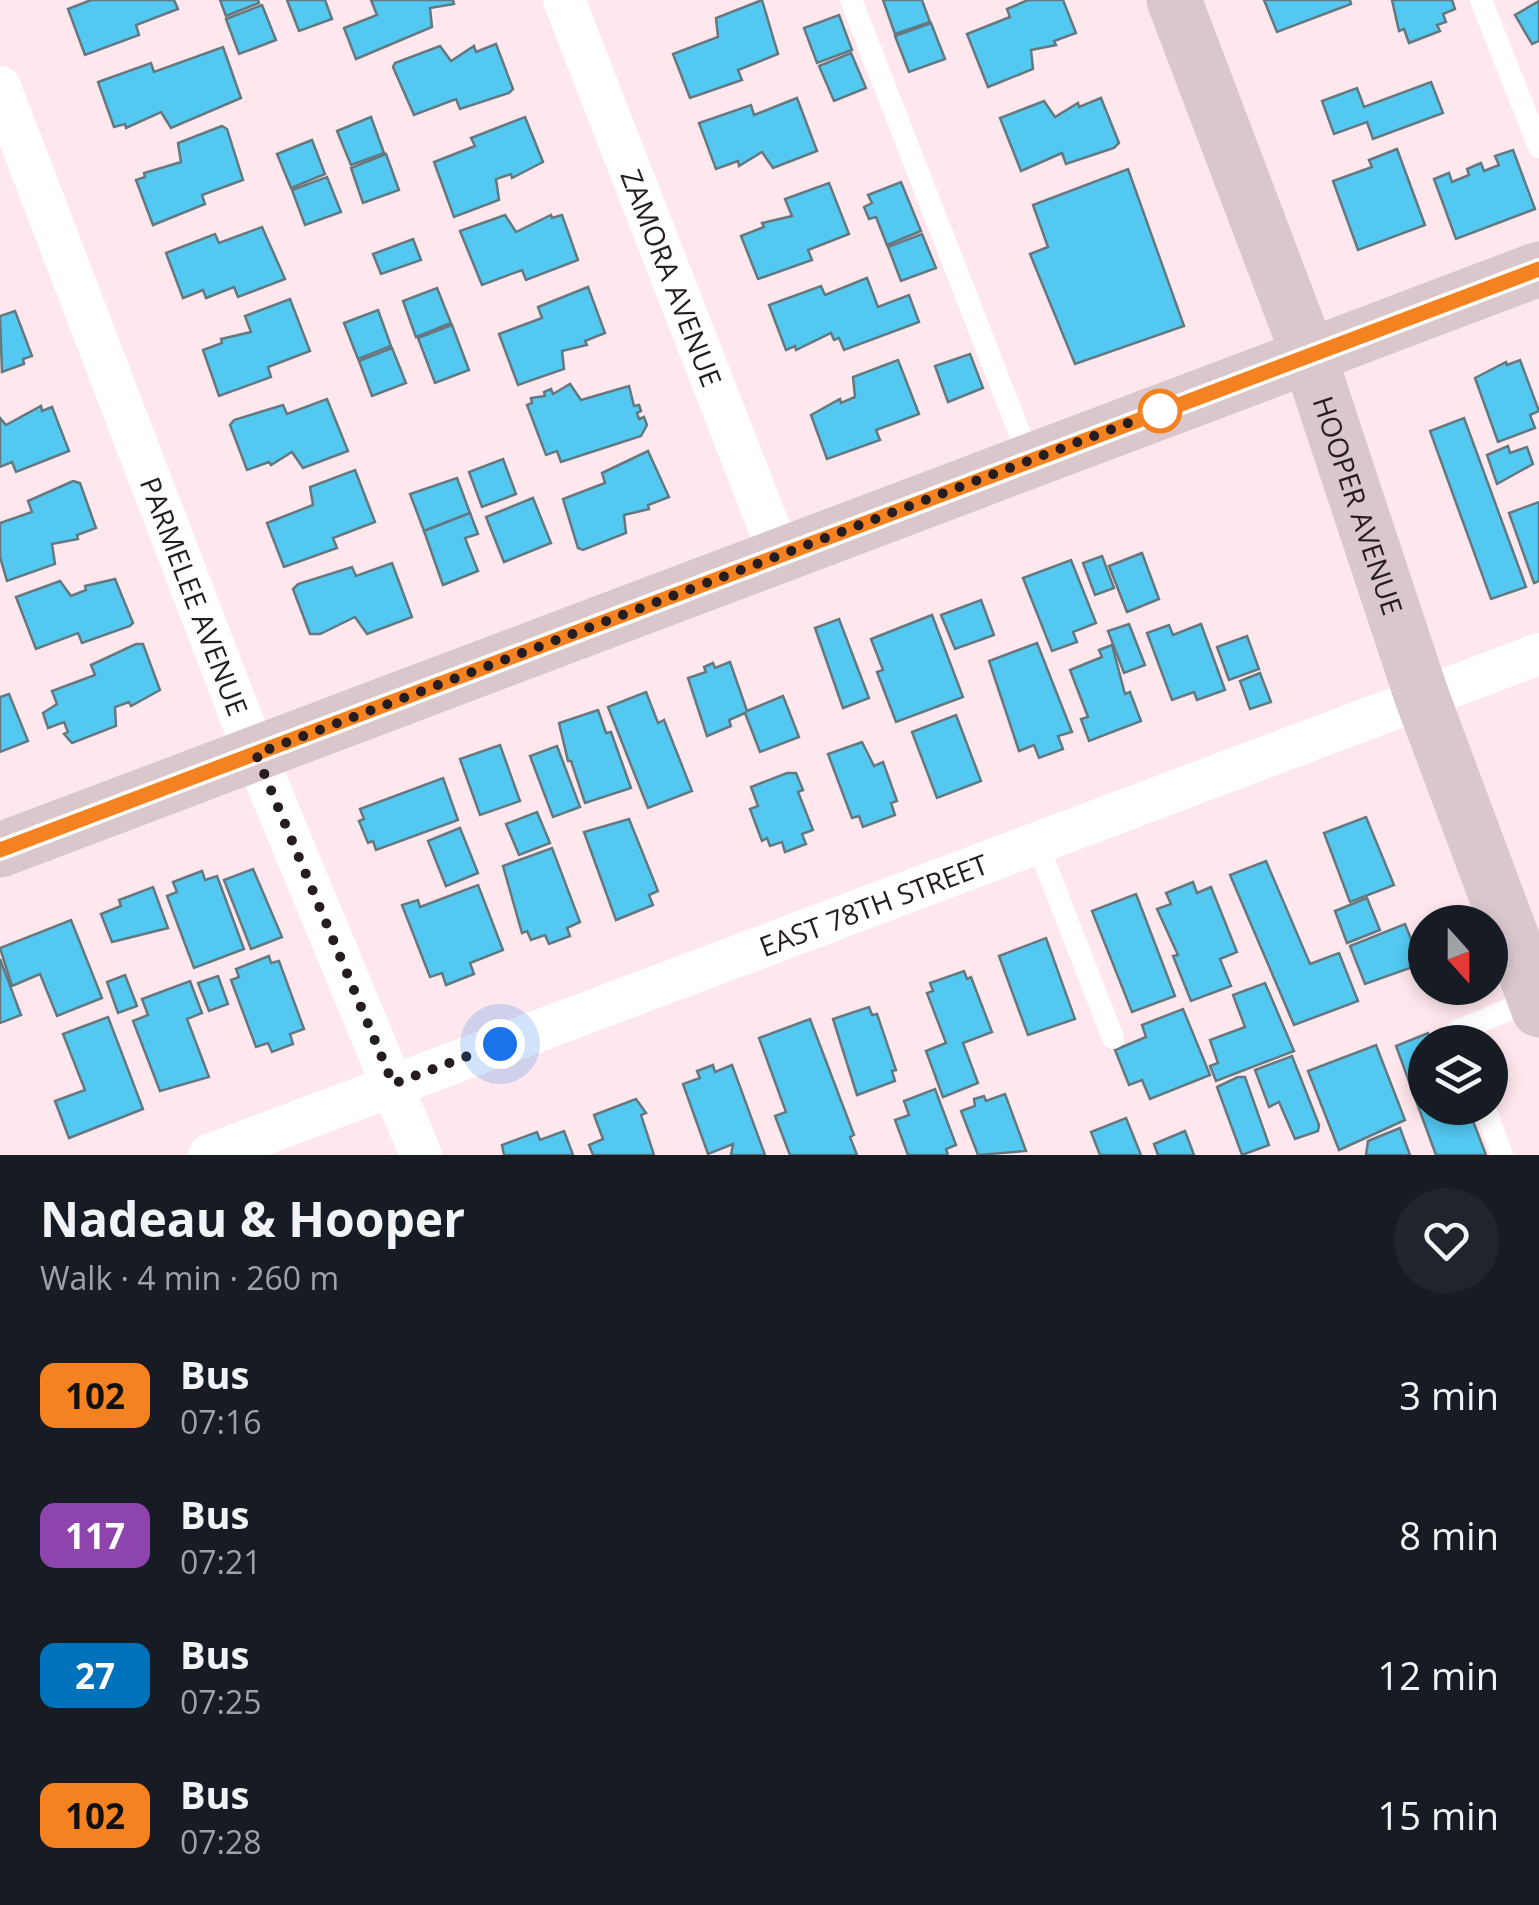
<!DOCTYPE html>
<meta charset="utf-8">
<style>
body{margin:0;font-family:"Open Sans",sans-serif;background:#20242c;color:#f1f3f6;height:100vh;display:flex;flex-direction:column;font-size:38px;white-space:nowrap}
*{box-sizing:border-box;margin:0}
p{font-size:32px;color:#9ea1a6}
.icon{flex:none;width:55px;height:55px;fill:none;stroke:currentColor;stroke-width:2;stroke-linecap:round;stroke-linejoin:round}
.map{position:relative;height:1155px;overflow:hidden}
.details{display:flex;flex-direction:column;background:#171b24;flex:1}
.details>*{flex:none}
.badge{padding:0 20px;border-radius:15px;font-size:35px;line-height:65px}
.needle{width:65px;rotate:159deg}
.buttons{position:absolute;left:1408px;top:905px;display:grid;gap:20px}
.buttons a{display:grid;place-items:center;width:100px;height:100px;border-radius:50%;background:#171b24;box-shadow:0 5px 15px #0003;font-size:50px}
.you{position:absolute;width:50px;height:50px;margin:-25px;border:8px solid #fff;border-radius:50%;background:#1a73e8;box-shadow:0 0 0 15px #1a73e833}
.map>.badge{position:absolute;translate:-50% -50%;box-shadow:0 0 0 5px #fff}
.round{display:grid;place-items:center;flex:none;width:105px;height:105px;border-radius:52px;background:#20242c}
.summary{display:flex;align-items:center;justify-content:space-between;height:170px;padding:0 40px}
h1{font-size:48px;font-weight:700;line-height:75px}
ul{padding:0;list-style:none}
li{display:flex;align-items:center;gap:30px;height:140px;padding:0 40px}
li div{flex:1}
li b{display:block;font-size:38px}
li em{font-style:normal}
li .badge{min-width:110px;font-weight:700;text-align:center}
.map>svg:first-child{display:block}
.building{fill:#53c9f2;stroke:#657880;stroke-width:2.5}
.lines{fill:none;stroke-linecap:round;stroke-linejoin:round}
.lane{stroke:#fff;stroke-width:22}
.street{stroke:#fff;stroke-width:42}
.secondary{stroke:#d9c7cc;stroke-width:55}
.line-casing{stroke:#fff;stroke-width:22}
.line{stroke:#f58220;stroke-width:15}
.walk{stroke:#251d1f;stroke-width:10;stroke-dasharray:0 18}
.stop-dot{fill:#fff;stroke:#f58220;stroke-width:5}
.labels{text-anchor:middle;dominant-baseline:central;stroke-width:8;stroke-linejoin:round;paint-order:stroke}
.street-label{font-size:28px;fill:#251d1f;stroke:#ffe8ed}
</style>
<div class="map">
<svg width="1539" height="1155" viewBox="0 0 1539 1155">
<rect width="100%" height="100%" fill="#ffe8ed"/>
<g class="building">
<path d="M 91,0 L 174,0 L 178,9 L 136,25 L 139,35 L 85,55 L 68,9 Z"/>
<path d="M 220,0 L 258,0 L 259,3 L 226,16 Z"/>
<path d="M 287,0 L 325,0 L 332,19 L 299,31 Z"/>
<path d="M 371,0 L 453,0 L 454,4 L 430,8 L 432,27 L 356,59 L 344,28 L 377,15 Z"/>
<path d="M 762,0 L 778,54 L 738,70 L 742,80 L 690,98 L 673,54 L 718,37 L 716,18 Z"/>
<path d="M 883,0 L 922,0 L 930,22 L 895,34 Z"/>
<path d="M 1028,0 L 1063,0 L 1076,33 L 1054,41 L 1056,45 L 1031,50 L 1033,69 L 988,87 L 967,34 L 1010,17 L 1007,9 Z"/>
<path d="M 1264,0 L 1350,0 L 1351,4 L 1277,32 Z"/>
<path d="M 1392,0 L 1452,0 L 1455,9 L 1443,14 L 1446,22 L 1437,25 L 1440,31 L 1409,43 L 1404,29 L 1399,31 Z"/>
<path d="M 1539,1 L 1539,41 L 1532,44 L 1515,15 Z"/>
<path d="M 262,5 L 276,40 L 239,54 L 226,19 Z"/>
<path d="M 839,15 L 852,50 L 817,63 L 804,28 Z"/>
<path d="M 931,23 L 945,59 L 909,72 L 895,36 Z"/>
<path d="M 496,44 L 513,89 L 509,93 L 460,109 L 456,99 L 414,115 L 393,67 L 395,63 L 440,46 L 451,61 L 474,46 L 476,52 Z"/>
<path d="M 223,47 L 241,98 L 171,128 L 161,112 L 126,128 L 125,124 L 114,127 L 98,82 L 151,63 L 154,72 Z"/>
<path d="M 851,53 L 866,88 L 834,101 L 819,66 Z"/>
<path d="M 1431,82 L 1443,113 L 1373,139 L 1367,122 L 1334,134 L 1322,101 L 1357,88 L 1364,107 Z"/>
<path d="M 797,98 L 817,151 L 773,168 L 762,152 L 739,166 L 738,161 L 716,169 L 699,123 L 751,105 L 754,115 Z"/>
<path d="M 1101,98 L 1119,143 L 1114,148 L 1066,164 L 1062,153 L 1021,171 L 1000,118 L 1044,101 L 1055,117 L 1078,103 L 1079,107 Z"/>
<path d="M 371,117 L 384,153 L 351,165 L 337,131 Z"/>
<path d="M 525,117 L 543,162 L 512,178 L 511,174 L 496,179 L 499,200 L 454,217 L 434,162 L 475,146 L 471,138 Z"/>
<path d="M 222,126 L 227,129 L 243,180 L 202,195 L 205,204 L 153,225 L 136,180 L 145,177 L 144,173 L 181,162 L 178,143 Z"/>
<path d="M 312,140 L 325,174 L 291,188 L 277,154 Z"/>
<path d="M 1397,149 L 1425,225 L 1358,250 L 1333,181 L 1372,167 L 1369,160 Z"/>
<path d="M 1513,150 L 1535,209 L 1456,239 L 1434,179 L 1449,173 L 1452,182 L 1469,175 L 1467,169 L 1481,163 L 1484,171 L 1499,165 L 1495,156 Z"/>
<path d="M 386,154 L 399,190 L 363,203 L 351,168 Z"/>
<path d="M 1128,169 L 1184,326 L 1075,364 L 1030,254 L 1048,247 L 1033,205 Z"/>
<path d="M 327,177 L 341,212 L 305,225 L 292,190 Z"/>
<path d="M 901,182 L 921,231 L 887,245 L 876,217 L 869,219 L 864,207 L 872,203 L 868,195 Z"/>
<path d="M 829,183 L 849,234 L 808,250 L 812,260 L 758,279 L 741,236 L 764,227 L 762,223 L 792,216 L 785,199 Z"/>
<path d="M 505,215 L 516,232 L 551,215 L 552,218 L 562,215 L 578,260 L 526,280 L 522,270 L 482,285 L 460,231 Z"/>
<path d="M 262,227 L 285,279 L 238,297 L 234,287 L 206,298 L 203,290 L 183,298 L 166,253 L 215,234 L 219,243 Z"/>
<path d="M 922,234 L 936,268 L 901,281 L 888,247 Z"/>
<path d="M 413,239 L 421,260 L 381,274 L 373,254 Z"/>
<path d="M 867,278 L 878,307 L 909,295 L 919,322 L 844,350 L 839,338 L 834,340 L 831,333 L 796,350 L 795,346 L 786,350 L 769,305 L 821,286 L 825,295 Z"/>
<path d="M 588,287 L 605,333 L 585,341 L 587,345 L 562,351 L 564,369 L 518,385 L 499,334 L 542,318 L 538,307 Z"/>
<path d="M 437,288 L 451,323 L 416,337 L 403,301 Z"/>
<path d="M 290,299 L 310,351 L 268,367 L 271,377 L 219,396 L 203,350 L 222,343 L 221,339 L 251,332 L 245,316 Z"/>
<path d="M 378,310 L 391,346 L 358,359 L 344,323 Z"/>
<path d="M 15,311 L 32,356 L 23,359 L 24,364 L 2,372 L 0,316 Z"/>
<path d="M 452,325 L 469,370 L 435,383 L 418,338 Z"/>
<path d="M 392,348 L 406,383 L 372,396 L 359,361 Z"/>
<path d="M 970,354 L 983,388 L 948,402 L 935,366 Z"/>
<path d="M 898,360 L 919,414 L 876,430 L 880,440 L 827,459 L 811,415 L 840,399 L 841,403 L 855,397 L 853,377 Z"/>
<path d="M 1520,360 L 1539,411 L 1530,415 L 1535,428 L 1498,442 L 1475,378 L 1506,362 L 1507,365 Z"/>
<path d="M 570,384 L 581,400 L 629,386 L 634,406 L 639,405 L 641,411 L 637,413 L 639,419 L 644,417 L 647,425 L 641,436 L 561,462 L 557,451 L 546,455 L 527,405 L 532,403 L 531,398 L 545,396 L 544,392 L 551,389 L 553,394 Z"/>
<path d="M 327,399 L 348,451 L 303,468 L 292,452 L 271,465 L 269,462 L 247,470 L 230,425 L 234,420 L 283,405 L 287,414 Z"/>
<path d="M 41,406 L 42,411 L 52,407 L 69,451 L 16,472 L 12,462 L 0,467 L 0,418 L 6,425 Z"/>
<path d="M 1464,418 L 1526,587 L 1491,599 L 1430,431 Z"/>
<path d="M 1508,446 L 1510,453 L 1527,447 L 1533,464 L 1497,484 L 1487,455 Z"/>
<path d="M 648,451 L 669,497 L 648,505 L 649,509 L 624,515 L 626,533 L 583,550 L 578,548 L 563,499 L 605,483 L 602,473 Z"/>
<path d="M 503,459 L 516,494 L 482,507 L 469,472 Z"/>
<path d="M 355,470 L 375,522 L 333,538 L 337,548 L 284,567 L 267,523 L 313,505 L 310,487 Z"/>
<path d="M 457,478 L 470,513 L 424,531 L 410,494 Z"/>
<path d="M 73,481 L 80,483 L 96,528 L 77,535 L 78,539 L 52,544 L 55,564 L 7,581 L 0,557 L 0,523 L 32,512 L 28,501 Z"/>
<path d="M 533,498 L 551,543 L 504,562 L 486,517 Z"/>
<path d="M 1539,502 L 1539,581 L 1534,583 L 1509,513 Z"/>
<path d="M 470,513 L 478,534 L 465,538 L 478,571 L 443,585 L 424,531 Z"/>
<path d="M 1142,553 L 1159,599 L 1127,612 L 1109,566 Z"/>
<path d="M 1102,556 L 1114,588 L 1095,595 L 1083,563 Z"/>
<path d="M 1071,560 L 1096,623 L 1073,632 L 1077,642 L 1052,651 L 1023,578 Z"/>
<path d="M 392,563 L 412,617 L 367,634 L 355,617 L 320,634 L 310,634 L 293,589 L 298,584 L 352,567 L 356,576 Z"/>
<path d="M 115,579 L 133,623 L 130,626 L 82,643 L 78,633 L 36,649 L 16,597 L 60,581 L 71,596 L 86,590 L 85,586 Z"/>
<path d="M 981,600 L 994,635 L 955,649 L 941,615 Z"/>
<path d="M 932,615 L 963,697 L 896,722 L 877,672 L 883,670 L 871,639 Z"/>
<path d="M 839,619 L 869,698 L 843,708 L 815,628 Z"/>
<path d="M 1129,624 L 1145,665 L 1124,673 L 1108,631 Z"/>
<path d="M 1201,624 L 1225,690 L 1197,700 L 1194,692 L 1172,700 L 1147,633 L 1169,625 L 1173,635 Z"/>
<path d="M 1247,636 L 1259,669 L 1229,680 L 1217,647 Z"/>
<path d="M 1037,643 L 1072,732 L 1058,736 L 1063,749 L 1039,758 L 1034,745 L 1019,751 L 989,661 Z"/>
<path d="M 136,644 L 143,644 L 160,690 L 131,706 L 129,702 L 115,707 L 116,726 L 72,743 L 64,734 L 68,732 L 64,722 L 48,728 L 43,713 L 57,704 L 52,691 L 95,675 L 91,665 Z"/>
<path d="M 1112,645 L 1125,694 L 1130,692 L 1141,721 L 1089,741 L 1081,719 L 1088,717 L 1070,670 L 1102,657 L 1099,650 Z"/>
<path d="M 730,662 L 747,711 L 783,696 L 799,737 L 760,752 L 745,713 L 729,720 L 731,726 L 707,736 L 688,678 L 706,672 L 704,667 L 713,663 L 715,668 Z"/>
<path d="M 1260,673 L 1271,702 L 1250,709 L 1240,681 Z"/>
<path d="M 646,692 L 658,723 L 664,720 L 692,791 L 648,808 L 608,707 Z"/>
<path d="M 9,694 L 28,741 L 0,752 L 0,697 Z"/>
<path d="M 598,710 L 606,733 L 611,732 L 631,788 L 585,803 L 571,761 L 568,761 L 559,723 Z"/>
<path d="M 956,715 L 981,781 L 937,798 L 912,732 Z"/>
<path d="M 862,742 L 874,766 L 883,762 L 897,801 L 891,803 L 895,815 L 863,827 L 859,816 L 852,818 L 828,754 Z"/>
<path d="M 500,745 L 520,801 L 480,815 L 460,759 Z"/>
<path d="M 557,746 L 580,807 L 553,817 L 530,756 Z"/>
<path d="M 787,773 L 796,773 L 803,790 L 798,792 L 813,830 L 802,834 L 806,844 L 785,852 L 782,842 L 770,846 L 767,838 L 762,841 L 750,809 L 758,806 L 751,787 Z"/>
<path d="M 443,778 L 458,820 L 376,850 L 373,841 L 368,843 L 359,821 L 364,819 L 360,809 Z"/>
<path d="M 537,812 L 550,843 L 519,855 L 506,824 Z"/>
<path d="M 1366,817 L 1394,885 L 1350,902 L 1324,833 Z"/>
<path d="M 629,819 L 658,891 L 649,895 L 653,905 L 616,920 L 584,832 Z"/>
<path d="M 460,828 L 478,873 L 446,886 L 428,841 Z"/>
<path d="M 552,848 L 580,922 L 567,928 L 570,936 L 549,944 L 545,935 L 531,940 L 527,931 L 522,933 L 503,866 Z"/>
<path d="M 1266,861 L 1310,964 L 1339,953 L 1358,1001 L 1294,1025 L 1230,875 Z"/>
<path d="M 253,869 L 282,937 L 251,949 L 224,880 Z"/>
<path d="M 202,871 L 205,880 L 217,876 L 244,949 L 194,968 L 167,896 L 177,892 L 173,882 Z"/>
<path d="M 1193,882 L 1197,893 L 1211,887 L 1237,952 L 1220,959 L 1231,986 L 1191,1001 L 1173,956 L 1178,955 L 1157,909 L 1171,904 L 1166,893 Z"/>
<path d="M 478,885 L 503,950 L 470,963 L 474,974 L 446,985 L 442,973 L 430,977 L 402,905 L 418,900 L 420,907 Z"/>
<path d="M 153,887 L 168,928 L 112,942 L 101,914 L 121,906 L 119,900 Z"/>
<path d="M 1136,894 L 1175,996 L 1132,1012 L 1092,911 Z"/>
<path d="M 1367,898 L 1380,930 L 1347,943 L 1335,911 Z"/>
<path d="M 71,920 L 102,998 L 57,1016 L 40,974 L 12,986 L 0,948 Z"/>
<path d="M 1405,924 L 1421,964 L 1365,984 L 1350,946 Z"/>
<path d="M 1046,938 L 1075,1019 L 1028,1035 L 999,956 Z"/>
<path d="M 269,956 L 271,963 L 279,961 L 304,1029 L 290,1034 L 293,1044 L 272,1052 L 268,1043 L 256,1047 L 231,980 L 239,977 L 236,969 Z"/>
<path d="M 0,959 L 21,1015 L 0,1023 Z"/>
<path d="M 964,971 L 967,979 L 971,977 L 992,1032 L 963,1043 L 978,1083 L 943,1097 L 926,1051 L 946,1043 L 927,993 L 933,991 L 930,983 Z"/>
<path d="M 125,975 L 137,1006 L 118,1013 L 107,982 Z"/>
<path d="M 218,976 L 228,1004 L 209,1011 L 198,983 Z"/>
<path d="M 190,981 L 202,1013 L 187,1019 L 209,1077 L 160,1091 L 133,1021 L 148,1015 L 142,999 Z"/>
<path d="M 1265,983 L 1294,1051 L 1216,1081 L 1210,1066 L 1218,1063 L 1210,1040 L 1245,1027 L 1233,995 Z"/>
<path d="M 869,1007 L 872,1015 L 877,1014 L 896,1070 L 892,1071 L 895,1081 L 857,1095 L 833,1019 Z"/>
<path d="M 1183,1009 L 1210,1075 L 1150,1099 L 1142,1080 L 1129,1085 L 1115,1050 L 1146,1037 L 1142,1025 Z"/>
<path d="M 108,1017 L 143,1109 L 69,1138 L 55,1101 L 85,1090 L 63,1034 Z"/>
<path d="M 810,1019 L 854,1135 L 850,1137 L 857,1155 L 790,1155 L 775,1116 L 786,1112 L 759,1038 Z"/>
<path d="M 1428,1033 L 1432,1042 L 1425,1042 L 1425,1108 L 1468,1108 L 1486,1155 L 1436,1155 L 1396,1046 Z"/>
<path d="M 1376,1045 L 1405,1120 L 1339,1150 L 1308,1071 Z"/>
<path d="M 1292,1056 L 1319,1125 L 1318,1131 L 1295,1139 L 1279,1102 L 1269,1107 L 1255,1070 Z"/>
<path d="M 713,1065 L 715,1072 L 732,1065 L 765,1155 L 731,1155 L 733,1144 L 708,1154 L 683,1084 L 700,1078 L 697,1071 Z"/>
<path d="M 1238,1077 L 1245,1077 L 1269,1145 L 1242,1155 L 1217,1087 Z"/>
<path d="M 935,1089 L 956,1145 L 946,1149 L 948,1155 L 908,1155 L 895,1120 L 909,1115 L 904,1101 Z"/>
<path d="M 1005,1094 L 1026,1151 L 978,1155 L 961,1111 L 975,1106 L 974,1099 L 984,1096 L 986,1101 Z"/>
<path d="M 636,1099 L 646,1113 L 641,1115 L 654,1155 L 593,1155 L 589,1145 L 603,1139 L 594,1115 Z"/>
<path d="M 1126,1118 L 1141,1155 L 1100,1155 L 1091,1132 Z"/>
<path d="M 1400,1128 L 1410,1155 L 1366,1155 L 1368,1141 Z"/>
<path d="M 564,1131 L 573,1155 L 504,1155 L 502,1145 L 537,1132 L 540,1140 Z"/>
<path d="M 1185,1131 L 1194,1155 L 1158,1155 L 1154,1144 Z"/>
</g>
<g class="lines">
<g class="lane">
<path d="M 851,0 L 1030,460"/>
<path d="M 1481,0 L 1539,147"/>
<path d="M 1037,843 L 1113,1038"/>
<path d="M 1461,1042 L 1457,1031 L 1535,999"/>
<path d="M 1485,1108 L 1502,1155"/>
</g>
<g class="street">
<path id="s1" d="M 564,0 L 779,553"/>
<path id="s2" d="M 0,87 L 255,754 L 421,1155"/>
<path id="s3" d="M 209,1155 L 1539,654"/>
</g>
<g class="secondary">
<path id="s4" d="M 1174,0 L 1309,356 L 1422,697 L 1539,1010"/>
<path d="M 0,850 L 1539,269"/>
</g>
</g>
<g class="lines">
<defs>
<path id="line" d="M 0,850 L 1539,269"/>
</defs>
<use href="#line" class="line-casing"/>
<use href="#line" class="line"/>
<path class="walk" d="M 500,1044 L 393,1084 L 256,754 L 1173,406 L 1160,411"/>
</g>
<circle class="stop-dot" cx="1160" cy="411" r="20"/>
<g class="labels">
<g class="street-label">
<text stroke="none"><textPath href="#s1" startOffset="298">ZAMORA AVENUE</textPath></text>
<text stroke="none"><textPath href="#s4" startOffset="538">HOOPER AVENUE</textPath></text>
<text stroke="none"><textPath href="#s2" startOffset="545">PARMELEE AVENUE</textPath></text>
<text stroke="none"><textPath href="#s3" startOffset="710">EAST 78TH STREET</textPath></text>
</g>
</g>
</svg>
<div class="buttons">
<a><svg class="needle" viewBox="-14 -14 28 28"><path d="M0-13l5 13h-10z" fill="#e53935"/><path d="M0 13l5-13h-10z" fill="#9ea1a6"/></svg></a>
<a><svg class="icon" aria-label="layers" viewBox="0 0 24 24"><path d="M12 4l9 5-9 5-9-5zM3 14l9 5 9-5"/></svg></a>
</div>
<div class="you" style="left:500px;top:1044px"></div>
</div>
<section class="details">
<div class="summary"><div><h1>Nadeau &amp; Hooper</h1><p>Walk · 4 min · 260 m</p></div><a class="round"><svg class="icon" aria-label="heart" viewBox="0 0 24 24"><path d="M12 20l-8-8c-3-5 5-10 8-4 3-6 11-1 8 4z"/></svg></a></div>
<ul>
<li><span class="badge" style="background:#f58220;color:#111">102</span><div><b>Bus</b><p>07:16</p></div><em>3 min</em></li>
<li><span class="badge" style="background:#8e44ad;color:#fff">117</span><div><b>Bus</b><p>07:21</p></div><em>8 min</em></li>
<li><span class="badge" style="background:#0072bc;color:#fff">27</span><div><b>Bus</b><p>07:25</p></div><em>12 min</em></li>
<li><span class="badge" style="background:#f58220;color:#111">102</span><div><b>Bus</b><p>07:28</p></div><em>15 min</em></li>
</ul>
</section>
